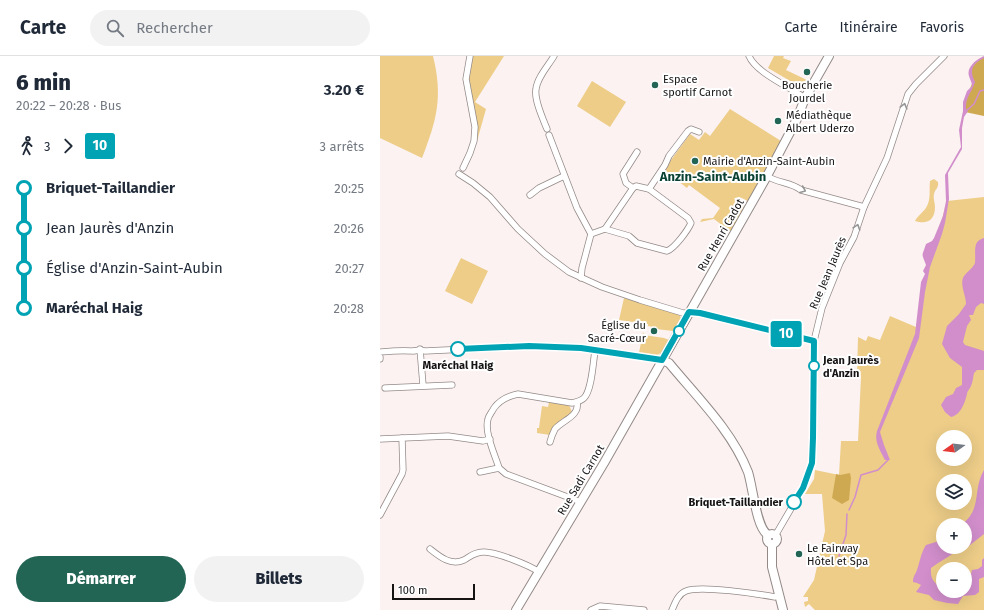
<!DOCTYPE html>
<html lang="fr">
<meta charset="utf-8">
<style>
body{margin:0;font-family:"Fira Sans",sans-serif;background:#f2f2f3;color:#1f2937;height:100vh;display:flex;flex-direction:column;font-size:15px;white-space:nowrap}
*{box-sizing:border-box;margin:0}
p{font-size:13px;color:#747a83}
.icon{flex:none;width:22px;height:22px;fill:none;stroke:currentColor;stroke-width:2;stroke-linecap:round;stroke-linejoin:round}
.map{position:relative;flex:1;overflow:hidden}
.panel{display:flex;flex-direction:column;background:#fff;width:380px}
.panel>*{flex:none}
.badge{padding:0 8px;border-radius:3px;font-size:14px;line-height:26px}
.needle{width:26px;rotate:256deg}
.fabs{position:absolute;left:556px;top:374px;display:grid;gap:8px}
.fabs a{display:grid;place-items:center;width:36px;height:36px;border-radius:50%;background:#fff;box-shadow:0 4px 16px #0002;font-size:20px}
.scale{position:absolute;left:12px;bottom:10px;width:83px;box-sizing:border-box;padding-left:4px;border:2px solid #161313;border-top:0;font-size:11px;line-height:14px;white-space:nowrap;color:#161313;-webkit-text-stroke:3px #fff;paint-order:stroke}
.map>.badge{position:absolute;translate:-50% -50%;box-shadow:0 0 0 2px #fff}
.legs{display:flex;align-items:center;gap:6px;height:44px;padding:0 16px;font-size:13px}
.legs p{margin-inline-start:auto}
.summary{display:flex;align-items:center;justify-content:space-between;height:68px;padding:0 16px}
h1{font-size:22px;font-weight:800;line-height:30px}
.cta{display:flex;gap:8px;margin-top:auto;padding:8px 16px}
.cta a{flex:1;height:46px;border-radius:24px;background:#236554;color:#fff;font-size:16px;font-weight:800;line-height:46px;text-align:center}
.cta a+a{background:#f2f2f3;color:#1f2937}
ul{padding:0 16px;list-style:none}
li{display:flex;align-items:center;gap:14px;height:40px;font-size:15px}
li i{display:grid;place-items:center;width:6px;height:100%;margin:0 5px;background:currentColor}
li i::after{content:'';width:10px;height:10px;margin:-5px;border:3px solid;border-radius:50%;background:#fff}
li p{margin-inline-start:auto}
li:first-child i{background:linear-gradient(#0000 50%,currentColor 0)}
li:last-child i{background:linear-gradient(currentColor 50%,#0000 0)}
header{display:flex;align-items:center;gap:24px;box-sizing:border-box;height:56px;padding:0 20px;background:#fff;border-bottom:1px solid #e0e1e3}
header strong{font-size:19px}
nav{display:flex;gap:22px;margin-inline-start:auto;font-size:14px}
.search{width:280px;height:36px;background:#f2f2f3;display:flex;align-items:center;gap:10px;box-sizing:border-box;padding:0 14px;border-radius:22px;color:#747a83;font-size:15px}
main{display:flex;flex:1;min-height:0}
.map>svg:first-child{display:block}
.green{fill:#edcd88;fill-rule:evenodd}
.forest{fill:#cfa952}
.water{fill:#d18ecb}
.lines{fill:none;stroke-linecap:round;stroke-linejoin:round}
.stream{stroke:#d18ecb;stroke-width:1.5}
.street-casing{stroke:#938a88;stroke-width:7}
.secondary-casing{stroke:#938a88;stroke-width:10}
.street{stroke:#fff;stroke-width:5.5}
.secondary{stroke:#fff;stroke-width:8}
.oneway{stroke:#969595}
.line-1-casing{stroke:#fff;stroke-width:9}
.line-1{stroke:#00a3b4;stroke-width:6}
.poi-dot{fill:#236554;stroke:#fff;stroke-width:1.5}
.stop-1-dot{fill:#fff;stroke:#00a3b4;stroke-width:2}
.labels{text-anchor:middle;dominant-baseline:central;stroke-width:4;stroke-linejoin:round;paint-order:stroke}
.poi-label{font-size:11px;fill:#161313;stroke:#fff;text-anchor:start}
.street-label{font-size:11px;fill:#161313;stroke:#fff}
.stop-label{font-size:11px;font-weight:bold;fill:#161313;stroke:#fff;text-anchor:start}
.quarter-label{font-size:13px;font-weight:bold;fill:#0a4234;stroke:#fff}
</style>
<header>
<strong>Carte</strong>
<div class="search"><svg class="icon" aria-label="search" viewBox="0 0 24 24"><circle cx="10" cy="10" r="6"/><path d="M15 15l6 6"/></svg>Rechercher</div>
<nav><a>Carte</a><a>Itinéraire</a><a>Favoris</a></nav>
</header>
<main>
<section class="panel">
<div class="summary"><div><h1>6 min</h1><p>20:22 – 20:28 · Bus</p></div><b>3.20 €</b></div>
<div class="legs"><svg class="icon" aria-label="walk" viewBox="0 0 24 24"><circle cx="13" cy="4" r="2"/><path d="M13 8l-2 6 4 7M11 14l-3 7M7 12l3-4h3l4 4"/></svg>3<svg class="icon" aria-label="forward" viewBox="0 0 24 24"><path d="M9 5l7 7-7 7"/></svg><b class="badge" style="background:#00a3b4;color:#fff">10</b><p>3 arrêts</p></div>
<ul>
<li><i style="color:#00a3b4"></i><b>Briquet-Taillandier</b><p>20:25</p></li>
<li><i style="color:#00a3b4"></i><span>Jean Jaurès d'Anzin</span><p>20:26</p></li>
<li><i style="color:#00a3b4"></i><span>Église d'Anzin-Saint-Aubin</span><p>20:27</p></li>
<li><i style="color:#00a3b4"></i><b>Maréchal Haig</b><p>20:28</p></li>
</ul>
<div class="cta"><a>Démarrer</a><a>Billets</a></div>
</section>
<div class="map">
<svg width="604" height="554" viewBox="0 0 604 554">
<rect width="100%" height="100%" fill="#fcf2f1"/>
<g class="green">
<path d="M 0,0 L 53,0 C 63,41 57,63 42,102 L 0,82 Z"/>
<path d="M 90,0 L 124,0 L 95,46 L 106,53 L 97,85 L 94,85 L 86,17 Z"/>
<path d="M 394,0 L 404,0 L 403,2 L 411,5 L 406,14 L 429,25 L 428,28 L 419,33 L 417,32 L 417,29 L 388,12 Z"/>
<path d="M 212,25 L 246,46 L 230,71 L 197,50 Z"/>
<path d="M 350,53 L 401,85 L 369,146 L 362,142 L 354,142 L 357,147 L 365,152 L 351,176 L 334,163 L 320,166 L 322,163 L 333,162 L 340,152 L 309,129 L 307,132 L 285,115 L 291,104 L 310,78 L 319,84 L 325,76 L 330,80 Z"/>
<path d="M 554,123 L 558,126 C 559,132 555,133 554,138 C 553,142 555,147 555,151 C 555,164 547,169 535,165 C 537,160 544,156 547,150 C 551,143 549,133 550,125 Z"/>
<path d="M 604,141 L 604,554 L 435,554 L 429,548 L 425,551 L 424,546 L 428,545 L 428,541 L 423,541 L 434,524 L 445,475 L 442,438 L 425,438 L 434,423 L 435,414 L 459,419 L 461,385 L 478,385 L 481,321 L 477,320 L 478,281 L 486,285 L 488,280 L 500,284 L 510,260 L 536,271 L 555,187 L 567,145 ZM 563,381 L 585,381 L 585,403 L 563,403 ZM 563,425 L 585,425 L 585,447 L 563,447 ZM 563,469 L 585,469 L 585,491 L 563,491 ZM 563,513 L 585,513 L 585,535 L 563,535 Z"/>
<path d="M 81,202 L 108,215 L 92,248 L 65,235 Z"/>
<path d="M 244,242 L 299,258 L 301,262 L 293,275 L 276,273 L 274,271 L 268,270 L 268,268 L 239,264 Z"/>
<path d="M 263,276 L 264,279 L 284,282 L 289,284 L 281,297 L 277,299 L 259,297 Z"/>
<path d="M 169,346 L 189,349 L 192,356 L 170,379 L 157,377 L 157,372 L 159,372 L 162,350 L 168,351 Z"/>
</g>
<g class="forest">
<path d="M 604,1 L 604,60 L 585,56 L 585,46 L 593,25 L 590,21 L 591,13 L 595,6 Z"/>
<path d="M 470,417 L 471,422 L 469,444 L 462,448 L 452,442 L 456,418 L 460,419 Z"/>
</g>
<g class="water">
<path d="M 604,0 L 604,2 C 592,8 589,14 595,26 C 592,36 585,42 586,53 L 588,55 L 584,61 L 582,72 L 582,93 L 568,117 L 569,143 L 565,167 L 562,178 L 550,211 L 545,236 L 539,282 L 500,376 L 504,389 L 510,404 L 505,404 C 500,394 494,386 497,375 L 535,278 L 541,226 L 545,218 L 543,215 L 546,209 C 541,196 542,201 546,188 L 552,185 L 554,182 L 563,160 L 566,145 L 565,119 L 581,91 L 579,74 L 583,55 L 583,46 L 587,35 L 592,30 C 592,26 590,24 589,20 C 586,11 597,3 604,0 Z"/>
<path d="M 604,182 L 604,248 L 601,247 L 596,251 L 593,259 L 589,259 L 591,264 L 587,270 L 583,286 L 585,289 L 604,295 L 604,314 L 597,314 L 594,317 C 593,321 593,325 591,330 C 590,333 587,335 587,338 C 585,346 581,359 571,361 L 565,356 L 561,349 L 566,341 L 573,338 L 576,332 L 582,329 L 582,311 L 570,302 L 562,288 L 567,270 L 579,258 L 586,248 C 586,239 579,228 584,220 C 588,215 593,212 595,207 C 596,196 592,185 604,182 Z"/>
<path d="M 604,414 L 604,478 L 580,497 L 575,496 C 567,502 559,506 551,512 C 550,526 556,526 563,535 L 585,535 L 585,528 L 589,526 L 592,514 L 598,513 L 602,510 L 602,504 L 604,502 L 604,521 L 599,523 L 599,536 L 595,539 L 583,540 L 578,548 L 567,547 L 554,544 L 549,539 L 536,536 L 541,529 L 537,527 L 533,526 C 533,520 535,519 537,514 C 540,505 541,497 546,489 L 559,485 L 563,481 L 563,491 L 585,491 L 585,469 L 581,469 C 603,453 592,434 604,414 Z"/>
</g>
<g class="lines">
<g class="stream">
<path d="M 586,55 L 594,48 L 600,35 L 604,34"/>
<path d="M 469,454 L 475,441 L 481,419 L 498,414 L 508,404 L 507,402"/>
<path d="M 459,500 L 466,479 L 467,458"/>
</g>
<defs>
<g id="street">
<path d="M 369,0 C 376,17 410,31 425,42"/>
<path d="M 167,73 C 163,63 154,44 156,33 C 157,22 168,10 174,0"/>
<path d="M 169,79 L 197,152 L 211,178 L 202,212 L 201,222"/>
<path d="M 83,112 L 90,97 L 94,85 L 95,71 L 86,23 L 90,0"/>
<path d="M 79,118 L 93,127 L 110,141 L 138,173 L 165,198 L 189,216 L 222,231 L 260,244 L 303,257 L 320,257 L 434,285"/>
<path d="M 387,120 C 397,127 411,126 421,134 L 484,151"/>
<path d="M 253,132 L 246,127 L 243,118 L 257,96"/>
<path d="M 150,139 L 159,132 L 184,120"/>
<path d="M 225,173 L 249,180 L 257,187 L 287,195 C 295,192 308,174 311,167 L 308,162 L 269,133"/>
<path d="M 211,178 L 225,173 L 253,132 L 256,130 L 269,133 L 285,109 L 289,100 L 308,75 L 311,73 L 319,76"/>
<path d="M 40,293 L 43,329"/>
<path d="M 0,296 C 11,295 21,294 32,295 C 37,295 40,293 45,295 L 149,290 L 201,292 L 282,304"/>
<path d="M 0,301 L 0,303"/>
<path d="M 5,332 L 72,329"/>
<path d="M 0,383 L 68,380 L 103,385 L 110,383"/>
<path d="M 170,386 C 171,382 173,377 175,373 C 183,364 200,360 197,346"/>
<path d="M 119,412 C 115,399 104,376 108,363 C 109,359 112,356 114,352 C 120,344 128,340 138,338 L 192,347 C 196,346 201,345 204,342 C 212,334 213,306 215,295"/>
<path d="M 100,416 L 119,412 L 126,418 L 201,446"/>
<path d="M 0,459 L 22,418 L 23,414 L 22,382"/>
<path d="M 395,480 L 423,432 L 432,407 L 433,381 L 434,285 L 442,252 L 460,207 L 474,181 L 484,151 L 507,102 L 528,38 L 536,28 L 564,0"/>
<path d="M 50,493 C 60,501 71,510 84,504 C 91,500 95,496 104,496 C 116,496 149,509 159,516"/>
<path d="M 211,554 L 220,550 L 264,554"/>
<path d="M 292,554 C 295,547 298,538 306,535 C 320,529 378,538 395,541 L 398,539"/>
</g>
<g id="secondary">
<path d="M 282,304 L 289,307 C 317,341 352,375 368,416 C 373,431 376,472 388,479"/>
<circle cx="392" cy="483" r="5"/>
<path d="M 392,489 L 392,511 L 403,554"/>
<path d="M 136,554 L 224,407 L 387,120 L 417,63 L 425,42 L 449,0"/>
</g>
</defs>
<use href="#street" class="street-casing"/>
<use href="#secondary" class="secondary-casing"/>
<use href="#street" class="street"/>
<use href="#secondary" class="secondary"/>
</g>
<defs><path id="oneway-chevron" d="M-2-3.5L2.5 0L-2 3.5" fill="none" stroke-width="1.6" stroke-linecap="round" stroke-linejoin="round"/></defs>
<g class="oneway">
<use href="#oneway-chevron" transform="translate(524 50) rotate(-75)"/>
<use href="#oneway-chevron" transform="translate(423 134) rotate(23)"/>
<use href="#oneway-chevron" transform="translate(477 171) rotate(-72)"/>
</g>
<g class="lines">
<defs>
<path id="line-1" d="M 78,293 L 149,290 L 201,292 L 282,304 L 309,256 L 320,257 L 434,285 L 433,382 L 432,407 L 423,432 L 414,446"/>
</defs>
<use href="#line-1" class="line-1-casing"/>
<use href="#line-1" class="line-1"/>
</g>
<g class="poi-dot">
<circle cx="427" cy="16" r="4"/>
<circle cx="275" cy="29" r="4"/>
<circle cx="398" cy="65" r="4"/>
<circle cx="315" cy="105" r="4"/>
<circle cx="274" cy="275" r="4"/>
<circle cx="419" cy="498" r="4"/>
</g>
<g class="stop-1-dot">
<circle cx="299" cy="275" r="5"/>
<circle cx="78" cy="293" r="7"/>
<circle cx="434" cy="310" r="5"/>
<circle cx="414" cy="446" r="7"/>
</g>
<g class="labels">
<g class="poi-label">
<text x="283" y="23">Espace<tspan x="283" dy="13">sportif Carnot</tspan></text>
<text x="427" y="29" text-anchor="middle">Boucherie<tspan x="427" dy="13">Jourdel</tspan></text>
<text x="406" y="59">Médiathèque<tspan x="406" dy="13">Albert Uderzo</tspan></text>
<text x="323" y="105">Mairie d'Anzin-Saint-Aubin</text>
<text x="266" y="269" text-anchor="end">Église du<tspan x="266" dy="13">Sacré-Cœur</tspan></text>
<text x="427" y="492">Le Fairway<tspan x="427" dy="13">Hôtel et Spa</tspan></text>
</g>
<g class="street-label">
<text transform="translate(341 179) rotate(-60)">Rue Henri Cadot</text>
<text transform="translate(448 217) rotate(-67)">Rue Jean Jaurès</text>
<text transform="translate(201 424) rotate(-59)">Rue Sadi Carnot</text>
</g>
<g class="stop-label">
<text x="443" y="304">Jean Jaurès<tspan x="443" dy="13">d'Anzin</tspan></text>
<text x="78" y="309" text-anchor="middle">Maréchal Haig</text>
<text x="403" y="446" text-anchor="end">Briquet-Taillandier</text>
</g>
<g class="quarter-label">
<text x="333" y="120">Anzin-Saint-Aubin</text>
</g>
</g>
</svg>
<div class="fabs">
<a><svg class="needle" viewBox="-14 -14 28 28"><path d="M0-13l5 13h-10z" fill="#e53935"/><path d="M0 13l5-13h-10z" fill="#747a83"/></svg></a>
<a><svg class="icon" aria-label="layers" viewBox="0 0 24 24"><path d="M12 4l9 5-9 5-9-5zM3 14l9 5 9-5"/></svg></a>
<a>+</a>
<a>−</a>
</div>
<div class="scale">100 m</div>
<b class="badge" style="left:406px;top:278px;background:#00a3b4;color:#fff">10</b>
</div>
</main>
